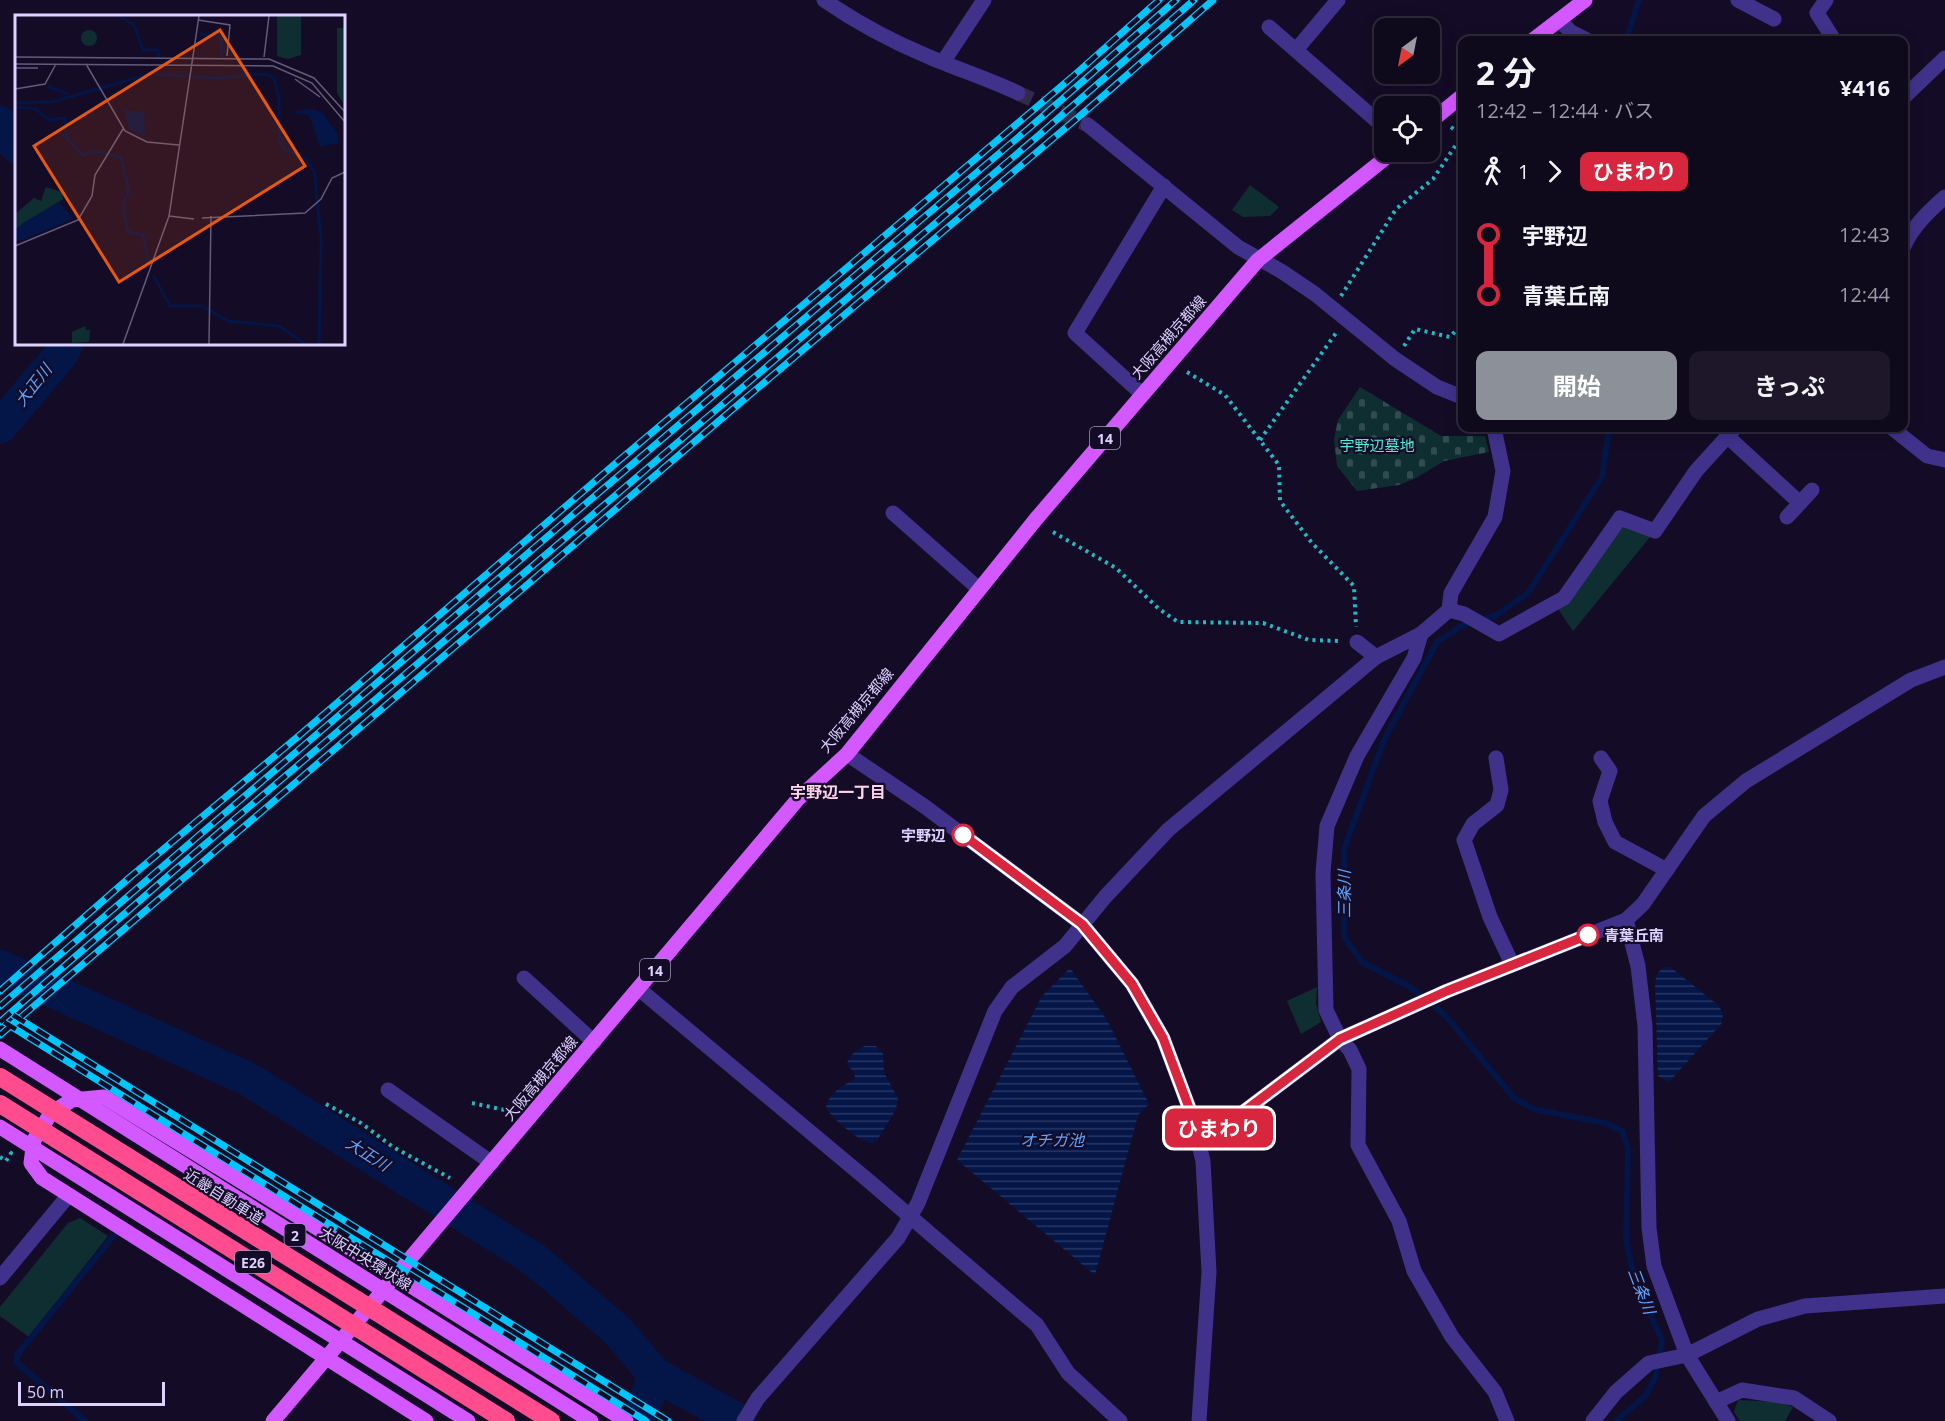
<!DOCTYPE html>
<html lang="ja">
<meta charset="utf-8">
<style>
body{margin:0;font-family:"Open Sans","Noto Sans JP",sans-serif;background:#1d1729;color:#f1f3f6;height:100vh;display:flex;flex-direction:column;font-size:22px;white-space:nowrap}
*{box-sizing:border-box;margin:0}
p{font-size:20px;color:#9b9aa3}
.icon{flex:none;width:33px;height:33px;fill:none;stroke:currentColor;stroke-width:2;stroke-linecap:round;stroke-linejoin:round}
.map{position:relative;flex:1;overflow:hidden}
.side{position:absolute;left:1458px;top:36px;width:450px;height:396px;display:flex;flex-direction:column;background:#0f091c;border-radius:12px;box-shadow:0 3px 15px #0003,0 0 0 2px #2f2a3b}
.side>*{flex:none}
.badge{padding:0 12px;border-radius:9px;font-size:21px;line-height:39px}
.needle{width:39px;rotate:212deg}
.buttons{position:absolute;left:1374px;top:18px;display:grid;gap:12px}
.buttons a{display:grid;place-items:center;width:66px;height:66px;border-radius:12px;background:#0f091c;box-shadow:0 3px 15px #0003,0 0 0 2px #2f2a3b;font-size:30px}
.scale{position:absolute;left:18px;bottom:15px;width:147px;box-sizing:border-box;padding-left:6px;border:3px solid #dcd1ff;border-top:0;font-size:16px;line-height:21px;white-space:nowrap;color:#dcd1ff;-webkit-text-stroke:4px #140c26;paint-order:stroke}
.map>.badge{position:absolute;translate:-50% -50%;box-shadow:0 0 0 3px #fff}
.legs{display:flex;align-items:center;gap:9px;height:66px;padding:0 18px;font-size:20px}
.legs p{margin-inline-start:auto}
.head{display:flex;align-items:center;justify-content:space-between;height:102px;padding:0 18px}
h1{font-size:33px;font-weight:700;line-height:45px}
.cta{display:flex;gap:12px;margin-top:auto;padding:12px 18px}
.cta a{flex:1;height:69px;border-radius:12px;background:#8c9099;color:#fff;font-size:24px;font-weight:700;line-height:69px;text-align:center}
.cta a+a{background:#1d1729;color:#f1f3f6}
ul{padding:0 18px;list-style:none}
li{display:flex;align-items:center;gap:21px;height:60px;font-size:22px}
li i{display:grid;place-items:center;width:9px;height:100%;margin:0 8px;background:currentColor}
li i::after{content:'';width:15px;height:15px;margin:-8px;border:4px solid;border-radius:50%;background:#0f091c}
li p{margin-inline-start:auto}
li:first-child i{background:linear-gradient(#0000 50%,currentColor 0)}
li:last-child i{background:linear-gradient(currentColor 50%,#0000 0)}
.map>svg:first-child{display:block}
.green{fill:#0f2e31}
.cemetery{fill:url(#cemetery-stones)}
.water{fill:url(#water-rules)}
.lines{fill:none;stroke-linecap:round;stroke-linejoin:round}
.stream{stroke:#041547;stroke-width:6}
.river{stroke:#041547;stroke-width:34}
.minor-tunnel{stroke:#322a47;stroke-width:15;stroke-dasharray:15 8;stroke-linecap:butt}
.path{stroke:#21bac3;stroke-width:4;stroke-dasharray:3 4.5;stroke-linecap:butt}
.minor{stroke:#40328a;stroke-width:15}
.major{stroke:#d458ff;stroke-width:15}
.rail-casing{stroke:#00c6fc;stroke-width:7}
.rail{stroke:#140c26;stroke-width:4.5;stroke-dasharray:14;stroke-linecap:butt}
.minor-bridge{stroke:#40328a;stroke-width:15}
.major-bridge{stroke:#d458ff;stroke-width:15}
.highway-bridge{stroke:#ff4c8e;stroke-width:18}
.line-1-casing{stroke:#fff;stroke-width:14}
.line-1{stroke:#d7263d;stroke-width:9}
.stop-1-dot{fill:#fff;stroke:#d7263d;stroke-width:3}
.labels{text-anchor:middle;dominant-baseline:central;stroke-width:4.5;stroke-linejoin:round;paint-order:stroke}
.shield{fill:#140c26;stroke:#a096be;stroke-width:1.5}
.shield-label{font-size:14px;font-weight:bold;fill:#dcd1ff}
.street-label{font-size:15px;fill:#dcd1ff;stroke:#140c26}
.park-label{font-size:15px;fill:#50ecd7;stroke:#140c26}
.stop-label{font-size:15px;font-weight:bold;fill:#dcd1ff;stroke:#140c26;text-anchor:end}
.water-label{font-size:16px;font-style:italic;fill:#5fa3ff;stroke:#140c26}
.neighbourhood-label{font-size:16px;font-weight:bold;fill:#ffd3ea;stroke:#140c26}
.inset-river{fill:none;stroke:#041547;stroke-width:3}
.inset-road{fill:none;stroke:#645b7d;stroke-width:1.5}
.view{fill:#e8590c;fill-opacity:0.15;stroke:#e8590c;stroke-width:3}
.inset-edge{fill:none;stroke:#dcd1ff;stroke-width:3}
</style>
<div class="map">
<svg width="1945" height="1421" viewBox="0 0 1945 1421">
<defs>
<pattern id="cemetery-stones" width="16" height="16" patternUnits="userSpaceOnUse" patternTransform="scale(1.5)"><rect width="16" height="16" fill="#0f2e31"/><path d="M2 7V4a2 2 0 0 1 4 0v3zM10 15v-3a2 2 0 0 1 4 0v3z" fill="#314b50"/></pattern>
<pattern id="water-rules" width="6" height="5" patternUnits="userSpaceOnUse" patternTransform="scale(1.5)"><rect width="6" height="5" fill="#041547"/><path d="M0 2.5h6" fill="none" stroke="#283663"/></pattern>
</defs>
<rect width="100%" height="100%" fill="#140c26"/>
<g class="green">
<path d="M 1250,185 L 1279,207 L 1270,216 L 1243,217 L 1232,210 Z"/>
<path d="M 1620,518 L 1655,531 L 1573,631 L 1554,603 Z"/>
<path d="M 1317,987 L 1316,1003 L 1321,1022 L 1301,1034 L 1287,1001 Z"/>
<path d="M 80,1218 L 108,1236 L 29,1337 L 0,1316 L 0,1307 L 68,1223 Z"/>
<path d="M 1738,1400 L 1778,1402 L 1793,1407 L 1785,1421 L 1740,1421 L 1734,1412 Z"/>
</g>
<path class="cemetery" d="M 1360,387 L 1441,436 L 1485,436 L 1489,452 L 1444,461 L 1416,478 L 1399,485 L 1357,491 L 1337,466 L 1334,439 L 1338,420 Z"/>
<g class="water">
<path d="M 1663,967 L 1670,967 L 1718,1005 L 1723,1013 L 1722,1023 L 1669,1082 L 1658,1076 L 1655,983 L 1657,974 Z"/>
<path d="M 1070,968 L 1107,1020 L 1149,1104 L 1138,1115 L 1095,1275 L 957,1160 L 1042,996 Z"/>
<path d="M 865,1046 L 876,1046 L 883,1054 L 884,1073 L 898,1098 L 896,1109 L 878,1139 L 872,1143 C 858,1141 832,1119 826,1107 C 830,1092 842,1086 855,1079 L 854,1072 L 847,1065 C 848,1055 857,1050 865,1046 Z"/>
</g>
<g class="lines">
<g class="stream">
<path d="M 1626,40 L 1639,0"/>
<path d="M 1609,428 L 1602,477 L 1528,593 L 1495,616 L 1463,625 L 1437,642 L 1384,740 L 1344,849 L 1344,937 L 1362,962 L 1410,987 L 1445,1015 L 1514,1098 L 1533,1109 L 1605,1123 L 1622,1131 L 1628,1149 L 1626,1240 L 1634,1278 L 1662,1341 L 1655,1378 L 1645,1396 L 1616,1421"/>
<path d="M 85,1421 L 17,1363 L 17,1355 L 114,1235"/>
</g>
<g class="river">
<path d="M 0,123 L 16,146"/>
<path d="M 0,427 L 62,353 L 66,344"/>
<path d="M 0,967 L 248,1079 L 535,1260 L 619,1332 L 654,1374 L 739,1421"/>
<path d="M 635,1421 L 648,1396 L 654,1374"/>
</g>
<path class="minor-tunnel" d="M 1018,93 L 1088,125"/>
<g class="path">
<path d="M 1451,127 L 1462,135"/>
<path d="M 1341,296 L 1396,209 L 1433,179 L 1462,136"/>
<path d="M 1404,346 L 1415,329 L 1450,337 L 1462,324"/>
<path d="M 1187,372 L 1225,395 L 1279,465 L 1280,501 L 1312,543 L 1354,586 L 1356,627"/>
<path d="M 1260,440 L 1336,333"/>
<path d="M 1053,532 L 1116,568 L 1159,609 L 1178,622 L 1263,623 L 1309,640 L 1341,641"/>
<path d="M 472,1103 L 505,1110"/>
<path d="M 326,1104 L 361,1123 L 393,1147 L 450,1178"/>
<path d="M 0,1157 L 6,1161 L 11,1153 L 9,1152"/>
</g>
<g class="minor">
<path d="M 824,0 C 856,22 891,41 927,56 C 957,69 988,79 1018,93"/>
<path d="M 1738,0 L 1774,19"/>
<path d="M 1826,0 L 1817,13 L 1834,40"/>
<path d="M 1559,20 L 1571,32 L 1587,40"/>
<path d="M 1269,27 L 1384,127"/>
<path d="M 1296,50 L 1338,0"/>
<path d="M 943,62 L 984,0"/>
<path d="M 1904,97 L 1945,58"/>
<path d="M 1088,125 L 1238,247 L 1281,271 L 1315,294 L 1395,359 L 1437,387 L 1462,397"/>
<path d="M 1904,246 C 1913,226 1929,211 1945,197"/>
<path d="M 1142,394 L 1075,333 L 1164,186"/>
<path d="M 1892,428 L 1927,456 L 1945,460"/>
<path d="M 1727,436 L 1800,503"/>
<path d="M 893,513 L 979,589"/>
<path d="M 1787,517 L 1812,490"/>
<path d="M 1449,610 L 1464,614 L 1499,634 L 1564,598 L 1620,518 L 1655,531 L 1696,471 L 1735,428"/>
<path d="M 1421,634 L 1414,658 L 1357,756 L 1327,826 L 1323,873 L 1326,1010 L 1340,1039 L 1350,1050 L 1359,1069 L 1358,1145 L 1399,1221 L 1414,1271 L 1452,1337 L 1495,1392 L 1507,1421"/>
<path d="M 1357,642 L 1376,657"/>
<path d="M 847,754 L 924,806 L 1082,924 L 1132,984 L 1163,1038 L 1191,1113 L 1203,1161 L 1209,1272 L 1199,1421"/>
<path d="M 1496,758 L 1501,790 L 1497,805 L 1473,824 L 1464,840 L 1490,917 L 1512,964"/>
<path d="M 1601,758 L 1610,771 L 1600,801 L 1605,822 L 1615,842 L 1667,870"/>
<path d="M 1626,920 L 1638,966 L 1645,1026 L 1649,1228 L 1654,1266 L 1687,1355 L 1728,1421"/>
<path d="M 524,978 L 594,1042"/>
<path d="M 639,989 L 870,1182"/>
<path d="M 388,1090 L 492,1163"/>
<path d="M 1198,1139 L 1226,1125 L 1340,1039 L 1447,991 L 1626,920 L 1643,904 L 1704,816 L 1746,781 L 1911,680 L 1945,667"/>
<path d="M 942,1244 L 1037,1325 L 1068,1373 L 1120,1421"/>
<path d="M 0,1278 L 68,1196"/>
<path d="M 1716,1402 L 1742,1390 L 1794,1398 L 1829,1421"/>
<path d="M 744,1421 L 758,1398 L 898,1238 L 918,1203 L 995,1011 L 1012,987 L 1065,946 L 1105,897 L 1168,830 L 1376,657 L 1421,634 L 1449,610 L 1451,593 L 1495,517 L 1503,471 L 1494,428"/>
<path d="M 1593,1421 L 1616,1392 L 1649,1363 L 1687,1355 L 1758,1319 L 1805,1306 L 1945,1296"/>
</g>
<g class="major">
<path d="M 1533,40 L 1585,0"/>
<path d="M 1430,122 L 1462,96"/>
<path d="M 273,1421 L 798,799 L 847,754 L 1036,519 L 1233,289 L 1258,260 L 1393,152"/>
<path d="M 426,1421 L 42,1178 L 31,1163 L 34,1140 L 51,1113 L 72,1100 L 104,1097 L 416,1289 L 626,1421"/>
</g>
<defs>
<g id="rail">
<path d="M 0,991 L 129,878 L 301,734 L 616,463 L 1071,78 L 1159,0"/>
<path d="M 0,1006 L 583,506 L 1028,129 L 1176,0"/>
<path d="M 13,1015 L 668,1421"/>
<path d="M 0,1022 L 176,869 L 1038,136 L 1194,0"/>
<path d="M 4,1022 L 646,1421"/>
<path d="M 0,1035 L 727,414 L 1095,103 L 1213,0"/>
</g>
</defs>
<use href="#rail" class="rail-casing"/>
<use href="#rail" class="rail"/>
<path class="minor-bridge" d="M 870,1182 L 942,1244"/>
<g class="major-bridge">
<path d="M 0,1049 L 591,1421"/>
<path d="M 0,1127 L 468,1421"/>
</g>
<g class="highway-bridge">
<path d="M 0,1077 L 551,1421"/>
<path d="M 0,1104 L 506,1421"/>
</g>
</g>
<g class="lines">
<defs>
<path id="line-1" d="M 963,835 L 1082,924 L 1132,984 L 1163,1038 L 1191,1113 L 1198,1139 L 1226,1125 L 1340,1039 L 1447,991 L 1588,935"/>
</defs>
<use href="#line-1" class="line-1-casing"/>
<use href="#line-1" class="line-1"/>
</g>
<g class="stop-1-dot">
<circle cx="963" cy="835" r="10"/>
<circle cx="1588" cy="935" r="10"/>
</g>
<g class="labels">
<g class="shield">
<rect x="1090" y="427" width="30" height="22" rx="4.5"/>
<rect x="640" y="959" width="30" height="22" rx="4.5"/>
<rect x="284.5" y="1224" width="21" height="22" rx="4.5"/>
<rect x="235" y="1251" width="36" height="22" rx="4.5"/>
</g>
<g class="shield-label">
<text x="1105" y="438">14</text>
<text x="655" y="970">14</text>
<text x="295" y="1235">2</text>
<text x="253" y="1262">E26</text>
</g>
<g class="street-label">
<text transform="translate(1168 337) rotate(-49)">大阪高槻京都線</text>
<text transform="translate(856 710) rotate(-50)">大阪高槻京都線</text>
<text transform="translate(540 1078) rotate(-50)">大阪高槻京都線</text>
<text transform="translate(224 1196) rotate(32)">近畿自動車道</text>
<text transform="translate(366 1258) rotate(32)">大阪中央環状線</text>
</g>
<g class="park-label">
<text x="1377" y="445">宇野辺墓地</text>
</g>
<g class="stop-label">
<text x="946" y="835">宇野辺</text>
<text x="1604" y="935" text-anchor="start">青葉丘南</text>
</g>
<g class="water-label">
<text transform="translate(33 385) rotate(-52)">大正川</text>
<text transform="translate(1344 894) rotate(-90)">三条川</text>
<text x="1052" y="1140">オチガ池</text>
<text transform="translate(368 1154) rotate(32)">大正川</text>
<text transform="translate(1642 1291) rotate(69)">三条川</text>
</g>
<g class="neighbourhood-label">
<text x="838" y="792">宇野辺一丁目</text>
</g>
</g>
<g transform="translate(15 15)">
<rect width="330" height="330" fill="#140c26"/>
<path d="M 262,1 L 286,1 L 286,40 L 273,44 L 262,41 ZM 322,13 L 330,13 L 328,88 L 322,78 ZM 70,311 L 71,315 L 75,315 L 74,327 L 57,328 L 57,317 Z" fill="#0f2e31"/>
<path d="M 31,172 L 47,177 L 48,184 L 0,214 L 0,199 L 19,183 L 26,186 Z" fill="#0f2e31"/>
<path d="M66 23a8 8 0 1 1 16 0a8 8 0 1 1-16 0Z" fill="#0f2e31"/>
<path d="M 297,94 L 308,98 L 322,118 L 323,128 L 305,132 L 294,100 L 274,97 ZM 109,95 L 129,97 L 130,122 L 114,114 ZM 44,187 L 58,204 L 5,226 L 0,224 L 0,216 L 8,208 Z" fill="#041547"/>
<path class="inset-river" d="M 104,1 L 119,10 L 128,35 L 143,35 L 144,43M 185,19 L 207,22 L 206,40M 32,71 L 53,79M 0,88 L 37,87 L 135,59 L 202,63 L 251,59 L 259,63 L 264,83 L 264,125 L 270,134 L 291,144 L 299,156 L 306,223 L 304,329M 0,92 L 21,94 L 34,105 L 50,103 L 51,122 L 68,140 L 80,136 L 106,142 L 114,176 L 109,186 L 109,201 L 113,217 L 128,220 L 134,250M 138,260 L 155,291 L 187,291 L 213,306 L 264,311 L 290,329"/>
<path class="inset-road" d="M 183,5 L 215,10 L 212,41M 0,42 L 254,44 L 299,63 L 330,97M 249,42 L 254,1M 0,49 L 258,51 L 297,68 L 330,107M 71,49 L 110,116 L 132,127 L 164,130M 0,53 L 23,53M 280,64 L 305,82M 0,74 L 30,69 L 41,49M 154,201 L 179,204M 187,203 L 290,198 L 306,184 L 317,163 L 330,157M 0,231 L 63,205 L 77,181 L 80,160 L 108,114M 108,329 L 154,201 L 184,1M 194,329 L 196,201"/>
<path class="view" d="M 205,15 L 290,151 L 104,267 L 19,131 Z"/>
<rect width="330" height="330" class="inset-edge"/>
</g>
</svg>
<div class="buttons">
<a><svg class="needle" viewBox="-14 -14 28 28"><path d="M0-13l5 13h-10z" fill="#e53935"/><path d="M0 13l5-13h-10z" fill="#9b9aa3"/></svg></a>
<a><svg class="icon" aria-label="locate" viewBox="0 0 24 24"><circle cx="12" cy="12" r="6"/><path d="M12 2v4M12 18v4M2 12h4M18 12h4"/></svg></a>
</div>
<div class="scale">50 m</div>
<b class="badge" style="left:1219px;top:1128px;background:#d7263d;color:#fff">ひまわり</b>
<section class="side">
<div class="head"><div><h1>2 分</h1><p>12:42 – 12:44 · バス</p></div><b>¥416</b></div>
<div class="legs"><svg class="icon" aria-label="walk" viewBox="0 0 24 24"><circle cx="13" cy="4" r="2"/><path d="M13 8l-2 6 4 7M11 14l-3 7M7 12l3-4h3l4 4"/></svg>1<svg class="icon" aria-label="forward" viewBox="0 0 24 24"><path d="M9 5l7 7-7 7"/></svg><b class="badge" style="background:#d7263d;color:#fff">ひまわり</b></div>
<ul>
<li><i style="color:#d7263d"></i><b>宇野辺</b><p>12:43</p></li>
<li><i style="color:#d7263d"></i><b>青葉丘南</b><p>12:44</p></li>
</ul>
<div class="cta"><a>開始</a><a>きっぷ</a></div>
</section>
</div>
